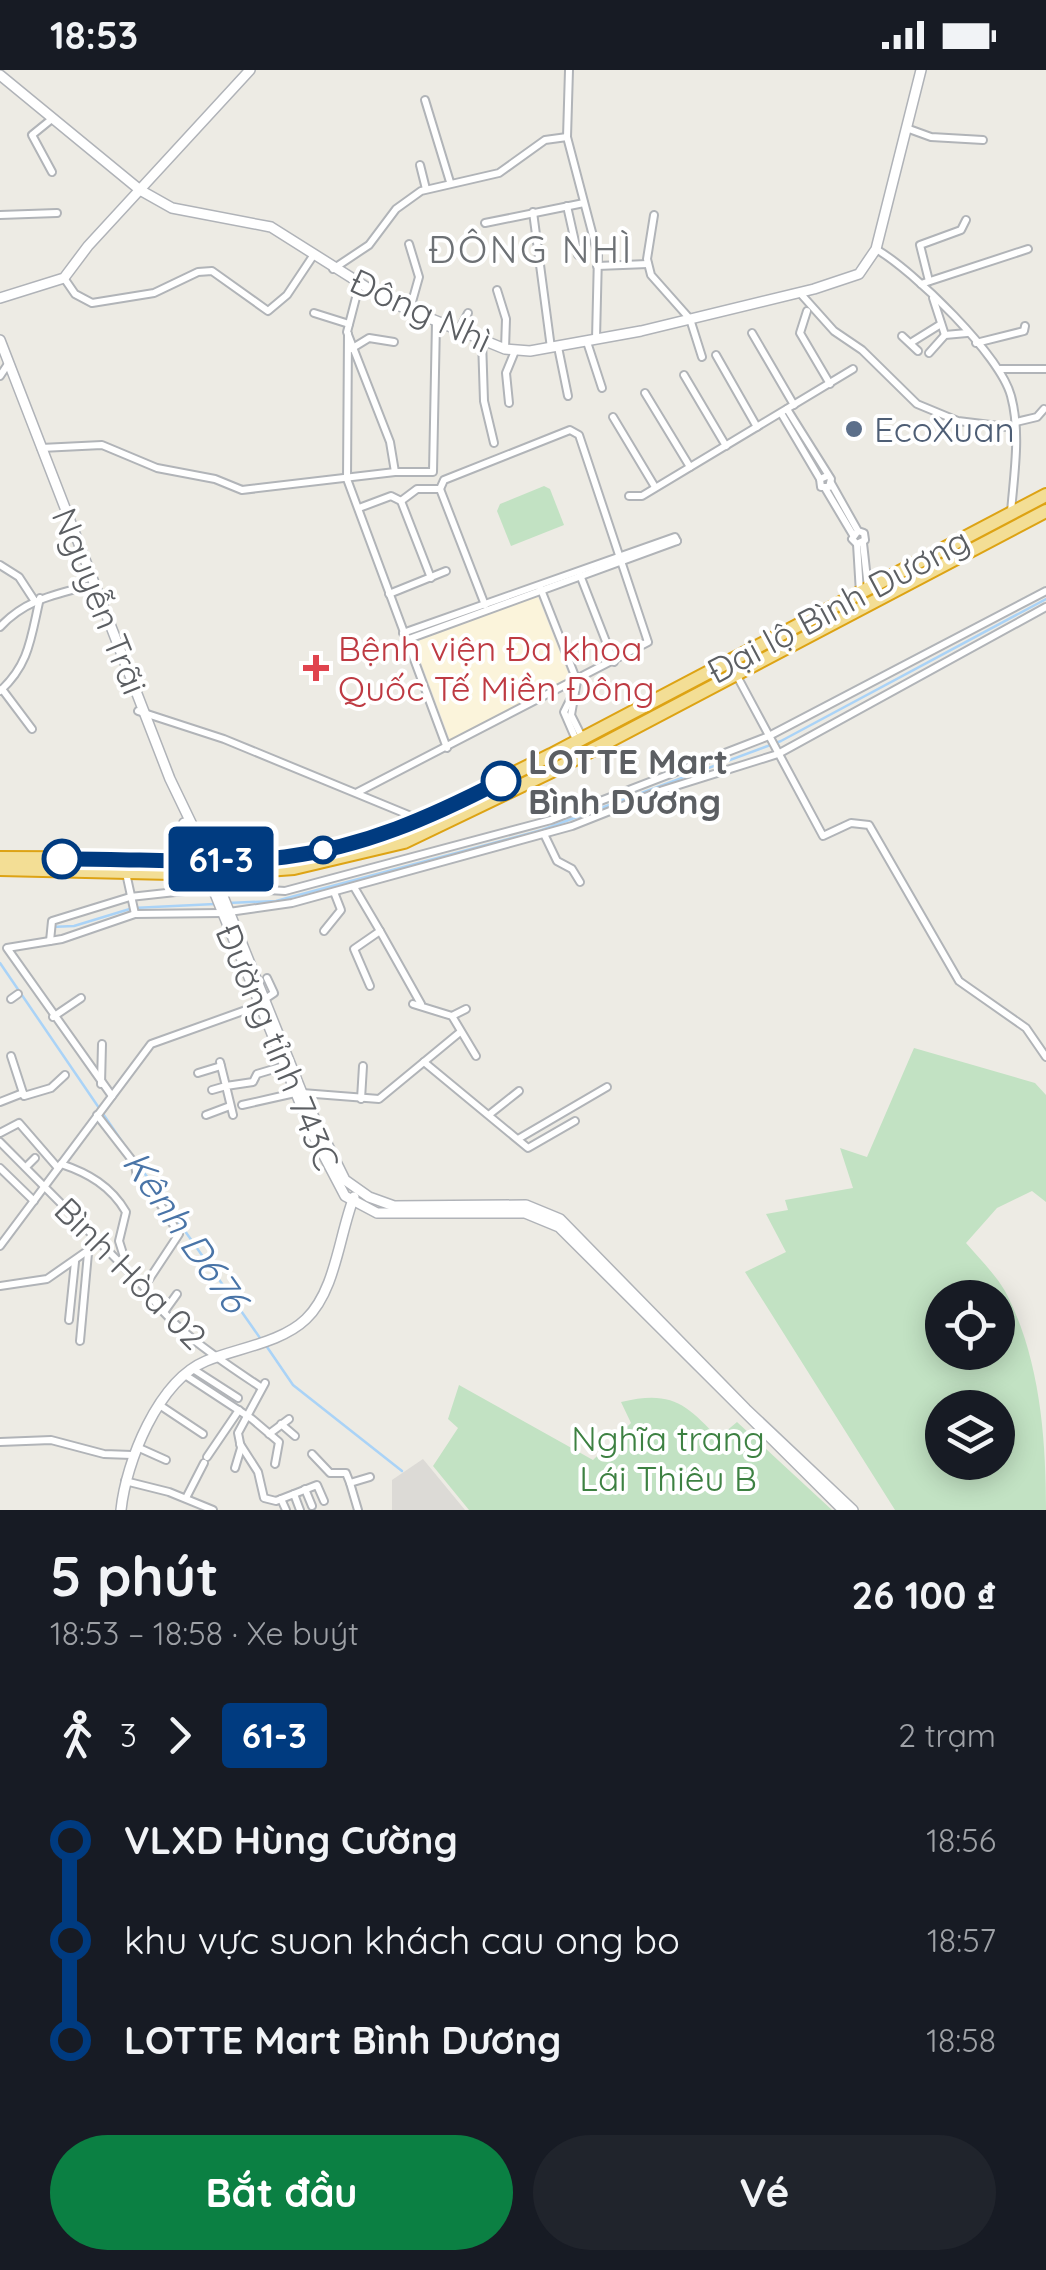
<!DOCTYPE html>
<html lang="vi">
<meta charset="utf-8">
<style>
body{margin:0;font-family:Quicksand,sans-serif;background:#20242c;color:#f1f3f6;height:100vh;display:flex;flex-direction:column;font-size:38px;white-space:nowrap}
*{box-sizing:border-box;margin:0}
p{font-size:32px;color:#9ea1a6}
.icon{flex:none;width:55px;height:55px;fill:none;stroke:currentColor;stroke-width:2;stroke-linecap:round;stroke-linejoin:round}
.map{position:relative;height:1440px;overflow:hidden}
.side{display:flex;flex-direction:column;background:#171b24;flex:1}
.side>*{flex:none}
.badge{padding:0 20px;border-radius:8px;font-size:35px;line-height:65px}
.tools{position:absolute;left:925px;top:1210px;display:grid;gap:20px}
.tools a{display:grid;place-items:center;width:90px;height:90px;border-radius:50%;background:#171b24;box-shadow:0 5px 25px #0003;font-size:50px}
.map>.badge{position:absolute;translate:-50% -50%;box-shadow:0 0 0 5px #fff}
.legs{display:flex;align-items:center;gap:15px;height:110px;padding:0 50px;font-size:32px}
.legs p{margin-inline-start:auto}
.headline{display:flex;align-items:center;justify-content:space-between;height:170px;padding:0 50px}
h1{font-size:55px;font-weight:700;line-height:75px}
.button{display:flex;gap:20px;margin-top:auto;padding:20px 50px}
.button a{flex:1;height:115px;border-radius:60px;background:#0b8043;color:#fff;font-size:40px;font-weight:700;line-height:115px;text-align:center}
.button a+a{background:#20242c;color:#f1f3f6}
ul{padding:0 50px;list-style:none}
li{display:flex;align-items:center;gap:35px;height:100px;font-size:38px}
li i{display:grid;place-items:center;width:15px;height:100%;margin:0 12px;background:currentColor}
li i::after{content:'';width:25px;height:25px;margin:-12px;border:8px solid;border-radius:50%;background:#171b24}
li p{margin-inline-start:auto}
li:first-child i{background:linear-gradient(#0000 50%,currentColor 0)}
li:last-child i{background:linear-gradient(currentColor 50%,#0000 0)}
.status{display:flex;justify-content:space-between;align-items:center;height:70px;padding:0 50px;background:#171b24;direction:ltr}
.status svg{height:28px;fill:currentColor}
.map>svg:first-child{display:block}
.commercial{fill:#fbf4db}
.industrial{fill:#dcdad6}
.green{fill:#c2e2c3;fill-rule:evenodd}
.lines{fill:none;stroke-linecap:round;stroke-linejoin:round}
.stream{stroke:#aad3f7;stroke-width:2.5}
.street-casing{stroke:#b1b4b8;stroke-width:10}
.secondary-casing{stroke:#b0b3b8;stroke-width:12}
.highway-casing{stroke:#dda314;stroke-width:16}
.street{stroke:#fff;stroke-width:6}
.secondary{stroke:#fff;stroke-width:9}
.highway{stroke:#f3de95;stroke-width:12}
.line-1-casing{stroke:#fff;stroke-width:22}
.line-1{stroke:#003b80;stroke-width:15}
.service-dot{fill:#5c6f8a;stroke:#fff;stroke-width:4}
.health-dot{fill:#e0444e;stroke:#fff;stroke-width:4}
.stop-1-dot{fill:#fff;stroke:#003b80;stroke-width:5}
.labels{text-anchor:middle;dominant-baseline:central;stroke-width:8;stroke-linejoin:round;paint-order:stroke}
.street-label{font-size:35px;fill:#5c5f63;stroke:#fff}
.service-label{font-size:35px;fill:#4e5e75;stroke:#fff;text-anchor:start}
.health-label{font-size:35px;fill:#be3a42;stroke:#fff;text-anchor:start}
.stop-label{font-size:35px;font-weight:bold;fill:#5c5f63;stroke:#fff;text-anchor:start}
.park-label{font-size:35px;fill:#3d8142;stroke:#fff}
.neighbourhood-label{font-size:38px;letter-spacing:2.5px;fill:#6d7175;stroke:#fff}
.water-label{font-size:38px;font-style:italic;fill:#4974a7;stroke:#fff}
</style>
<div class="status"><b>18:53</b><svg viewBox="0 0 49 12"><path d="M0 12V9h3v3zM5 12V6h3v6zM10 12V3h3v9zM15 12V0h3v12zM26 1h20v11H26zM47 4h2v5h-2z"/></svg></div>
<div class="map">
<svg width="1046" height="1440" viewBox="0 0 1046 1440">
<rect width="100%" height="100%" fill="#edebe4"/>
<path class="commercial" d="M 536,522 L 570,608 L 568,612 L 450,670 L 412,568 Z"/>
<path class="industrial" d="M 423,1389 L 465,1440 L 392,1440 L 392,1410 Z"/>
<g class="green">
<path d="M 544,416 L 550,419 L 564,455 L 511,476 L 497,441 L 500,434 Z"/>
<path d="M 914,978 L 1035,1013 L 1046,1025 L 1046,1132 L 1032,1121 L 997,1138 L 966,1173 C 979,1188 995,1204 1005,1221 C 1040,1287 1046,1368 1046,1440 L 895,1440 L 745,1202 L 786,1182 L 766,1144 L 788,1140 L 785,1130 L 853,1118 L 840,1078 L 867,1087 ZM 942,1228 L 998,1228 L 998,1282 L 942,1282 ZM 942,1338 L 998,1338 L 998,1392 L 942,1392 Z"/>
<path d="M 459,1315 L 593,1390 L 631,1353 L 621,1332 C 670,1320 686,1333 718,1368 L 737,1352 L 832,1440 L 469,1440 L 433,1396 L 458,1358 L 448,1349 Z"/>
</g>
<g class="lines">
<g class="stream">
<path d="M 228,833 L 276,831 L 542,760 L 781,671 L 1046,529"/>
<path d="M 51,857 L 74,856 L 133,838 L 215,834"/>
<path d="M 0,893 L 125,1076"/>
<path d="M 138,1094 L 260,1268"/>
<path d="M 265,1274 L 293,1315 L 402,1401"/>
</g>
<defs>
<g id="street">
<path d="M 569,0 L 567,67 L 598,185 L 596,269"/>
<path d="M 425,30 L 450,112"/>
<path d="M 909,59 L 931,67 L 983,70"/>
<path d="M 420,95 L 426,119"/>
<path d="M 52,102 L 32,65 L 53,48"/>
<path d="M 567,136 L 578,185"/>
<path d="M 533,142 L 551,278"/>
<path d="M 0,145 L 57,143"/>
<path d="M 654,145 L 647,189 L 651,205 L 690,249 L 702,287"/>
<path d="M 485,153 L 584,133"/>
<path d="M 409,174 L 419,207 L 410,239"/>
<path d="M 876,179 C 914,201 1000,285 1011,326 C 1021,363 1014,404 1011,442"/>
<path d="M 597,196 L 648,194"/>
<path d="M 333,199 L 369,175 L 396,139 L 421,121 L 499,103 L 545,70 L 567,67"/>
<path d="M 64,208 L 75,224 L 92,233 L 154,223 L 198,202 L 212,201 L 268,241 L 287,225 L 313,186"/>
<path d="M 929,211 L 920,175 L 961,160 L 966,150"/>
<path d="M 921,214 L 1028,179"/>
<path d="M 359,216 L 347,262 L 390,372 L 395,402"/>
<path d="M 497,220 L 506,249 L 505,279"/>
<path d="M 800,223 L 834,261 L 862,280 L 917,334 L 958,351 L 1015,358"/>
<path d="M 933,228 L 945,265"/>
<path d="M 807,241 L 800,263 L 830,314"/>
<path d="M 314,243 L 349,254"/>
<path d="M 459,260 L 468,243"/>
<path d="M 752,263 L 794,335"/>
<path d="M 348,264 L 347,409 L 447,678"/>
<path d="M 902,266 L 918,281"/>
<path d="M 482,270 L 484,331 L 494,373"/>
<path d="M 587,272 L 602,318"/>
<path d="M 912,272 L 941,254"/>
<path d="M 976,273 L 1024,261 L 1025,256"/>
<path d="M 558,277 L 568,326"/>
<path d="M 351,279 L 369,268 L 394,272"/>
<path d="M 929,283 L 945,265 L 967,263"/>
<path d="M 716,285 L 757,357"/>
<path d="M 1000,299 L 1046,299"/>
<path d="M 684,305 L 726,376"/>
<path d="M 0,306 L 8,294"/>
<path d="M 645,323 L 690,397"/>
<path d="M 509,333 L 506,303 L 515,281"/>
<path d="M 787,339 L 831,409 L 829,417 L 821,417 L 820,409 L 827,406"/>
<path d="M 781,343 L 820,409"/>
<path d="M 613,347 L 655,417"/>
<path d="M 1016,352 L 1037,347 L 1044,339"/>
<path d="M 41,378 L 102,375 L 157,398 L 215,409 L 242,420 L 395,402 L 433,402 L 436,252"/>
<path d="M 831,413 L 858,461 L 864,463 L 865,470 L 857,474 L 852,469 L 858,461"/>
<path d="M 825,418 L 853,465"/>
<path d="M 440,419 L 485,535"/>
<path d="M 629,426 L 642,426 L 853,299"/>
<path d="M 401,431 L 431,508"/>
<path d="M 401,431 L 417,419 L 440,419"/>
<path d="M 359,438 L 391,426 L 401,431"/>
<path d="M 863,473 L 868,518"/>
<path d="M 857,474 L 860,523"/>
<path d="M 0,495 L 19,507 L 34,530"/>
<path d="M 580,505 L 614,592"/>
<path d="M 540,517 L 577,611 L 571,645 L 582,667"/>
<path d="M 389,524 L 446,501"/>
<path d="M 0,557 C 25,530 53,525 87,516"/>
<path d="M 403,563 L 675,467 L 677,471"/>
<path d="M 406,570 L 677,471"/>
<path d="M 737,606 L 823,766 L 851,753 L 869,755 L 959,911 L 1026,958 L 1046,987"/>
<path d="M 2,619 L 32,659"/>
<path d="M 575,620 L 564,642 L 577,672"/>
<path d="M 0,621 C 30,594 31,566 40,528"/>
<path d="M 138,641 L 224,669 L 416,748"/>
<path d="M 358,722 L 648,572 L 579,365 L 570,360 L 444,410 L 440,419"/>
<path d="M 544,764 L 557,791 L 572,799 L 580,812"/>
<path d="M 126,803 L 135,844"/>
<path d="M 219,817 L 285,821 L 551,750 L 769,666 L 1046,521"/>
<path d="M 354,817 L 380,861 L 354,879 L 370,916"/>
<path d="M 229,842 L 292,833 L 572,756 L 663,720 L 778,684 L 1046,537"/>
<path d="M 324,861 L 341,840 L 334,822"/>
<path d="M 380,861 L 421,934"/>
<path d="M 50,871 L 52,851 L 130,827 L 212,818"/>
<path d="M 11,929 L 18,924"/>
<path d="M 265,929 L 274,923 L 267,908"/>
<path d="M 413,934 L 452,946 L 476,986"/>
<path d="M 452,946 L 466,939"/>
<path d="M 53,947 L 81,928"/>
<path d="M 11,986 L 24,1026 L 51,1018 L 65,1005"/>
<path d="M 424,992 L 528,1078 L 575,1051"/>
<path d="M 198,1003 L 221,996"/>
<path d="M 101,1014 L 102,974"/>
<path d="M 212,1020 L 226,1016 L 220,992"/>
<path d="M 302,1023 L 379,1029 L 459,963"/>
<path d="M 112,1026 L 7,878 L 62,869 L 135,844 L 222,843"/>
<path d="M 361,1029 L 363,996"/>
<path d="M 0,1032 L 23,1023"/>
<path d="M 242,1035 L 295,1023"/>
<path d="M 490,1044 L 519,1021"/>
<path d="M 97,1045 L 135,1094 L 137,1108"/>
<path d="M 206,1045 L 230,1036"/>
<path d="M 233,1045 L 226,1016 L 253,1012 L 257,1004 L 284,996"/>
<path d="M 0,1063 L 19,1053 L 58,1098"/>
<path d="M 518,1069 L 607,1017"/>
<path d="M 0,1072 L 144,1217 C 170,1258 219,1289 259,1316"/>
<path d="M 61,1094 C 88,1103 111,1116 126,1142 L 119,1171 L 124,1187 L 119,1192"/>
<path d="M 26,1097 L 35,1088"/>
<path d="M 0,1098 L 34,1131"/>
<path d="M 0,1176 L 151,974 L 260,935"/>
<path d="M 0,1216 L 47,1209 L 100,1172"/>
<path d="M 144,1217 L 179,1164 L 157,1129"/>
<path d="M 164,1242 L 177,1224"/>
<path d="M 69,1250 L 75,1192"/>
<path d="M 80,1271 L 88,1183"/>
<path d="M 193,1299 L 238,1328"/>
<path d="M 185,1305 L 252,1349 L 279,1372 L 275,1394"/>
<path d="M 161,1336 L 203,1364"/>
<path d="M 281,1354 L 295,1366"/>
<path d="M 269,1364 L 289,1349"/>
<path d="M 0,1372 L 51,1370 L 104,1384 L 132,1385"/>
<path d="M 240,1374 L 258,1402 L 264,1428 L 276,1431 L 317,1415 L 324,1431"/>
<path d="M 137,1377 L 166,1390"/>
<path d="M 312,1384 L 330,1403 L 346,1403 L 350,1413"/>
<path d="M 207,1387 L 239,1340"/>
<path d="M 235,1398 L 241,1378 L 238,1363 L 265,1313"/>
<path d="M 125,1411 L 169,1422 L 213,1440"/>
<path d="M 305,1419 L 312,1436"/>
<path d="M 294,1424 L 300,1440"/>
<path d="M 186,1428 L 204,1393"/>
<path d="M 281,1429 L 286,1440"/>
<path d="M 358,1440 L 350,1413 L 370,1407"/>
</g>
<g id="secondary">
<path d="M 0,5 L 140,120 L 172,138 L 271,157 L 390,232 L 505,279 L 530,281 L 641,261 L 814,219 L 859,204 L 876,179 L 921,0"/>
<path d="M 0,228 L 64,208 L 88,176 L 250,0"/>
<path d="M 0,270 L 170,709 L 208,788"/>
<path d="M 184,753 L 200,788"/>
<path d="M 207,804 L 313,1065 L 345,1126 L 377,1143 L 525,1143 L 559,1157 L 843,1440"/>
<path d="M 214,804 L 302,1023 L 345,1110 L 369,1127 L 394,1136 L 526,1135 L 560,1149 L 746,1339 L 853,1440"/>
<path d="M 121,1440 C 126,1392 158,1311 206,1291 C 237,1278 281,1273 306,1249 C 336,1220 339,1165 354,1127"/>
</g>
<g id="highway">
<path d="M 0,788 L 258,789 L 325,780 L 399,760 L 551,685 L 1046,425"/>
<path d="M 0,799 L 214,804 L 294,798 L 404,772 L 558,698 L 1046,441"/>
</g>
</defs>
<use href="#street" class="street-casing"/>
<use href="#secondary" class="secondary-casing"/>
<use href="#highway" class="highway-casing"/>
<use href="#street" class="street"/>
<use href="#secondary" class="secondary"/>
<use href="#highway" class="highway"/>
</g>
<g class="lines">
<defs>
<path id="line-1" d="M 62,789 C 136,788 213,796 285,787 C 364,777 431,747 501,711"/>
</defs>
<use href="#line-1" class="line-1-casing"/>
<use href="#line-1" class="line-1"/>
</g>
<circle class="service-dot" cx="854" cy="359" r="10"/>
<path class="health-dot" d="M311 583h10v10h10v10h-10v10h-10v-10h-10v-10h10z"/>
<g class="stop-1-dot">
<circle cx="501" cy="711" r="18"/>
<circle cx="323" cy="780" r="12"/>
<circle cx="62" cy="789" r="18"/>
</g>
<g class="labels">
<g class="street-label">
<text transform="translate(421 240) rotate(25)">Đông Nhì</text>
<text transform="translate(100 531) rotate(68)">Nguyễn Trãi</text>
<text transform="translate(838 535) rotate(-28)">Đại lộ Bình Dương</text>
<text transform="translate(278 977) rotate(67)">Đường tỉnh 743C</text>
<text transform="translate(131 1203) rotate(45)">Bình Hòa 02</text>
</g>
<g class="service-label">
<text x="874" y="359">EcoXuan</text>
</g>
<g class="health-label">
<text x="338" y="578">Bệnh viện Đa khoa<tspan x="338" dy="40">Quốc Tế Miền Đông</tspan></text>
</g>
<g class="stop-label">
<text x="528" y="691">LOTTE Mart<tspan x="528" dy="40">Bình Dương</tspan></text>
</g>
<g class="park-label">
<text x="668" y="1368">Nghĩa trang<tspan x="668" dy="40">Lái Thiêu B</tspan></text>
</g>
<g class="neighbourhood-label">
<text x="531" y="179">ĐÔNG NHÌ</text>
</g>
<g class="water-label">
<text transform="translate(186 1161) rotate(55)">Kênh D676</text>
</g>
</g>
</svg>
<div class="tools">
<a><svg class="icon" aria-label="locate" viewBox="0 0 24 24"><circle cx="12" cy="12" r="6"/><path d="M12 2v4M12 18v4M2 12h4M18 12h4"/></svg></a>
<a><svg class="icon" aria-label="layers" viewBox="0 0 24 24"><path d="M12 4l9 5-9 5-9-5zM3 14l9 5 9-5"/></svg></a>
</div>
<b class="badge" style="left:221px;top:789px;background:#003b80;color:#fff">61-3</b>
</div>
<section class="side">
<div class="headline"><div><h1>5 phút</h1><p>18:53 – 18:58 · Xe buýt</p></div><b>26 100 ₫</b></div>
<div class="legs"><svg class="icon" aria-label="walk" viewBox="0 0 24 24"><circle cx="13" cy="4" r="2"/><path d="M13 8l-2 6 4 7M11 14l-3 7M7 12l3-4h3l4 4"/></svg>3<svg class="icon" aria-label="forward" viewBox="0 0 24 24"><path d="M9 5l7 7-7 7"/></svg><b class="badge" style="background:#003b80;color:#fff">61-3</b><p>2 trạm</p></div>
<ul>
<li><i style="color:#003b80"></i><b>VLXD Hùng Cường</b><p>18:56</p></li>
<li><i style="color:#003b80"></i><span>khu vực suon khách cau ong bo</span><p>18:57</p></li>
<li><i style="color:#003b80"></i><b>LOTTE Mart Bình Dương</b><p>18:58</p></li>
</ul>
<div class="button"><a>Bắt đầu</a><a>Vé</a></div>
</section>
